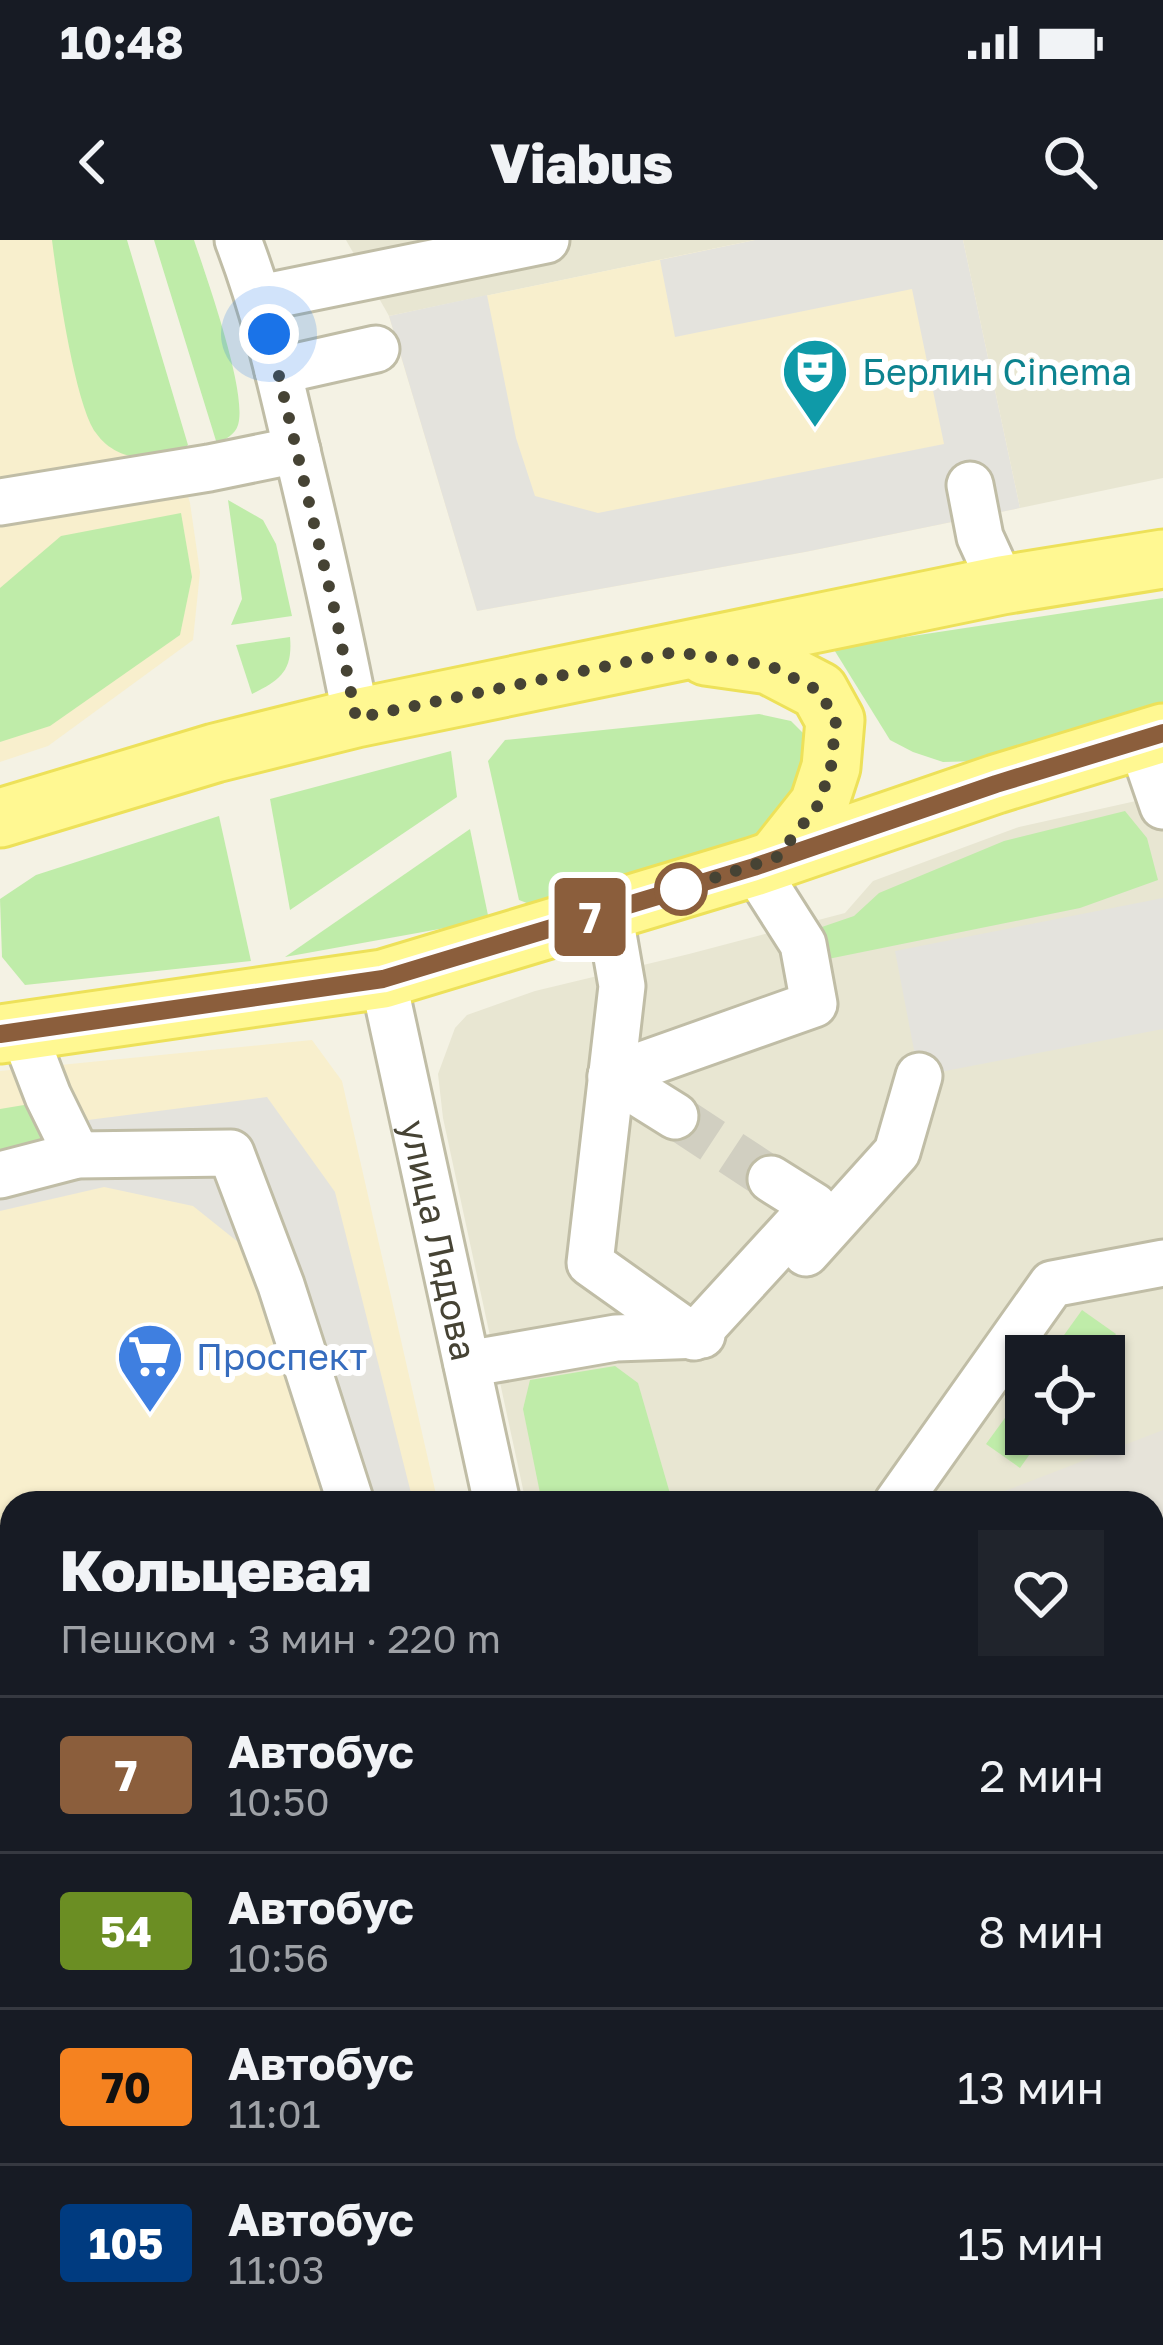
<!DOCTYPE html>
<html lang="ru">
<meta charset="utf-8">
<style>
body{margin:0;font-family:"Golos Text",sans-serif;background:#20242c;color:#f1f3f6;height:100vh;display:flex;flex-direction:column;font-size:45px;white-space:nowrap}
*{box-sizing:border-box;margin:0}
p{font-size:39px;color:#9ea1a6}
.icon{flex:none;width:66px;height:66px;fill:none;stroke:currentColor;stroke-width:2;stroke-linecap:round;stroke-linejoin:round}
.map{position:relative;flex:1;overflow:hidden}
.side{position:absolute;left:0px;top:1251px;width:1164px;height:855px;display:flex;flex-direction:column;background:#171b24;border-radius:36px 36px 0 0;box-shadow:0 3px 9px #0004}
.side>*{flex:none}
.badge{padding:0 24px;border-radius:9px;font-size:42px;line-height:78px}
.controls{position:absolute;left:1005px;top:1095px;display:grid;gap:24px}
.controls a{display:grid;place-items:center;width:120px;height:120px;border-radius:0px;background:#171b24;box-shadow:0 3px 9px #0004;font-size:60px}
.you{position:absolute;width:60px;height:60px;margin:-30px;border:9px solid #fff;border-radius:50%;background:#1a73e8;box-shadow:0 0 0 18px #1a73e833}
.map>.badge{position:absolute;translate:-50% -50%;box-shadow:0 0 0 6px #fff}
.round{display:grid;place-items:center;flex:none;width:126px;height:126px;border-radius:0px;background:#20242c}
.head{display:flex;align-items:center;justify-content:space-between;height:204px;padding:0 60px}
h1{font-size:57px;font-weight:800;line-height:90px}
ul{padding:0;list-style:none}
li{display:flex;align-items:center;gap:36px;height:156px;padding:0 60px;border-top:3px solid #363941}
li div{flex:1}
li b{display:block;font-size:45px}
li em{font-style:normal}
li .badge{min-width:132px;font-weight:700;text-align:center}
.status{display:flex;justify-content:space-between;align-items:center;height:84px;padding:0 60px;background:#171b24;direction:ltr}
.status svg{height:33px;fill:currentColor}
header{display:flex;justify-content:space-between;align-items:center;height:156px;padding:0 60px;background:#171b24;font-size:54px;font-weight:800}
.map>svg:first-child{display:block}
.residential{fill:#e8e6d2;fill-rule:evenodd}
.commercial{fill:#f8efcd}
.industrial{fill:#e6e3d9}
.green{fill:#bfeca9}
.parking{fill:#e4e3dd}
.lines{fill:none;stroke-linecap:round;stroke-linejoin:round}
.minor-tunnel{stroke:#d1cfc1;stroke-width:45;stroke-dasharray:45 22;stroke-linecap:butt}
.minor-casing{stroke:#c0bda6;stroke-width:51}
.major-casing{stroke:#ede159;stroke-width:63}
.minor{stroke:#fff;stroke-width:45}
.major{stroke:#fff892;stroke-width:57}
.line-casing{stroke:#fff;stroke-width:27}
.line{stroke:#8b5e3c;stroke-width:18}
.walk{stroke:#464334;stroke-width:12;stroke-dasharray:0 21.6}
.stop-dot{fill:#fff;stroke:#8b5e3c;stroke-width:6}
.labels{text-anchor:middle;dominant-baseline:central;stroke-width:12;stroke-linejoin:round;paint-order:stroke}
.culture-label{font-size:36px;fill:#0d838f;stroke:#fff;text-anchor:start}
.street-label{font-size:36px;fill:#464334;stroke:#fff}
.shop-label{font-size:36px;fill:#366cbe;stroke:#fff;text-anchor:start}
</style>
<div class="status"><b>10:48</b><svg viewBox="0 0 49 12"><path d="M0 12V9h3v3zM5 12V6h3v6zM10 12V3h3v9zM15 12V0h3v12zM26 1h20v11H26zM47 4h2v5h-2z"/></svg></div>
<header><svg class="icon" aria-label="back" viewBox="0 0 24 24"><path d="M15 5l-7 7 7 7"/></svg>Viabus<svg class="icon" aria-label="search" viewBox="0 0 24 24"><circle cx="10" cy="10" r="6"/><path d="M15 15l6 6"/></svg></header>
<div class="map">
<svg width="1163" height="2105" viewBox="0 0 1163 2105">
<rect width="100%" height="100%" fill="#f4f2e4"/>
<g class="residential">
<path d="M 346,0 L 755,0 L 389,76 Z"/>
<path d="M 963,0 L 1163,0 L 1163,238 L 1020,268 Z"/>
<path d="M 1163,555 L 1163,2105 L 711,2105 L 708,2094 L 1152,2094 L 1152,1263 L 526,1263 L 443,878 L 438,834 L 455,788 L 467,775 L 535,751 L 689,714 L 845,673 L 873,641 L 1019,587 ZM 1026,1116 L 1104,1116 L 1104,1194 L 1026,1194 Z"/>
</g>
<g class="commercial">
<path d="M 0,0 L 112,0 L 190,263 L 200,332 L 193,400 L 48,506 L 0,522 Z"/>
<path d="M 755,0 L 963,0 L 1020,268 L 805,312 L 477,371 L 389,76 Z"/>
<path d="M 312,800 L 342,841 L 438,1263 L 12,1263 L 12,1541 L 0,1485 L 0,831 Z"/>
<path d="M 12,1769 L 12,1941 L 0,1915 L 0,1780 Z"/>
</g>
<g class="industrial">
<path d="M 1163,1190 L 1163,1450 L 1152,1452 L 1152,1263 L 974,1263 Z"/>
<path d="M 8,1523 L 12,1541 L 12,1588 L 0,1591 L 12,1648 L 12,1752 L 0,1754 L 0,1524 Z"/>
<path d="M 180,2094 L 538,2094 L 541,2105 L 176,2105 Z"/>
<path d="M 819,2094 L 960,2094 L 963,2105 L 822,2105 Z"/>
</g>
<g class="green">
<path d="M 52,0 L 127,0 L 188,205 C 178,216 160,219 145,218 C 125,217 108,210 96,193 C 75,165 57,40 52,0 Z"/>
<path d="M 154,0 L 194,0 C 206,36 248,153 238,185 C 235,195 225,199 217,204 Z"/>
<path d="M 228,260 L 263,280 L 276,304 L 292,376 L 231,385 L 242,359 Z"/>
<path d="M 181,273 L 192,337 L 180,395 L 50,486 L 0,502 L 0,348 L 61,296 Z"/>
<path d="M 1163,358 L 1163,471 L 980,521 L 943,522 L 913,512 L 890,500 L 833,408 Z"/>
<path d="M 290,397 C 293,431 280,440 252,454 L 236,405 Z"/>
<path d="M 759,474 L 791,481 L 818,508 L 823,531 L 755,603 L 550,672 L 519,660 L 488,521 L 505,500 Z"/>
<path d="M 451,511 L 457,557 L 290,670 L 270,559 Z"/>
<path d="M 1125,571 L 1147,598 L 1158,640 L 1080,668 L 823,720 L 816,689 L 854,676 L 879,653 L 1004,601 Z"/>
<path d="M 219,576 L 251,721 L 25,745 L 2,717 L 0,659 L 36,635 Z"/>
<path d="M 470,589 L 489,680 L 285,717 Z"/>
<path d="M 36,863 L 43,903 L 0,924 L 0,869 Z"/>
<path d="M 1082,1070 L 1116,1094 L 1100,1116 L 1049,1116 Z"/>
<path d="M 615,1126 L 638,1143 L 671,1257 L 667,1263 L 542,1263 L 523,1169 L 530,1140 Z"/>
<path d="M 1026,1149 L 1026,1194 L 1044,1194 L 1020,1228 L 986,1204 Z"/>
<path d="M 1163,1462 L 1163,1510 L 1152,1518 L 1152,1463 Z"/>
<path d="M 0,1888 L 12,1902 L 12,2094 L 85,2094 L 75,2105 L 0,2105 Z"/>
<path d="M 593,2094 L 644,2094 L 646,2105 L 596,2105 Z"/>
<path d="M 972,2094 L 1046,2094 L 1049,2105 L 975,2105 Z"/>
</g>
<g class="parking">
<path d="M 755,0 L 963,0 L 1020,268 L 805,312 L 477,371 L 389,76 L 487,55 L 516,198 L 535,256 L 598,273 L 944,204 L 912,49 L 675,97 L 660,20 Z"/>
<path d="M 1163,658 L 1163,789 L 919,836 L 895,711 Z"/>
<path d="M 267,857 L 335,952 L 412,1257 L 381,1263 L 330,1263 L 248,1010 L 193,966 L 104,947 L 0,971 L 0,930 L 33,923 L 88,880 Z"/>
</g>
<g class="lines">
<path class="minor-tunnel" d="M 675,876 L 771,939"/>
<defs>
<g id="minor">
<path d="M 238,0 C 265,70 281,142 298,215 C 319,302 339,390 356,478"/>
<path d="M 260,58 L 546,0"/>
<path d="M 278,131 L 376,109"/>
<path d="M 970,245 L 980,297 L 1002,345 L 1033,337"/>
<path d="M 0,262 L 209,228 L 297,210"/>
<path d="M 1140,499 L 1163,566"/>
<path d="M 609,671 L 622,746 L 590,1023 L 694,1097 L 814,966 L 771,939"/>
<path id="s1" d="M 383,739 L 497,1263"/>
<path d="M 23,791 L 48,856 L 77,915"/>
<path d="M 611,836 L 814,764 L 803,704 L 754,627"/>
<path d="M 611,836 L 675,876"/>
<path d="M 0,935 L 77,915 L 231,913 L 281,1045 L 351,1263"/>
<path d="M 806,1013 L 897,912 L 919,836"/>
<path d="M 467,1124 L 616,1098 L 702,1095"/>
<path d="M 897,1263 L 1052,1044 L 1163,1023"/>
<path d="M 1152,1308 L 1163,1307"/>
<path d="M 1152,1378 L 1163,1376"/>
<path d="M 0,1412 L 12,1409"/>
<path d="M 1152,1810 L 1163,1796"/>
<path d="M 1152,1870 L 1163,1920"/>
<path d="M 678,2094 L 681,2105"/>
<path d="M 872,2094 L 875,2105"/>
<path d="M 170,2105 L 175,2094"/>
<path d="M 351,2105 L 400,2094"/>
</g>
<g id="major">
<path d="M 706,416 L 769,425 L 819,451 L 835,480 L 831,527 L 819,564 L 777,617"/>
<path d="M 0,578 L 215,513 L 356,478 L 1002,345 L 1163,319"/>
<path d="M 0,794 L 383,739 L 754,627 L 996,544 L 1163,493"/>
</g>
</defs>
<use href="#minor" class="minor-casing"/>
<use href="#major" class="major-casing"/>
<use href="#minor" class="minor"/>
<use href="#major" class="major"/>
</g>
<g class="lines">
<defs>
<path id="line" d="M 0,794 L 383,739 L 754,627 L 996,544 L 1163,493"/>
</defs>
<use href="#line" class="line-casing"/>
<use href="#line" class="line"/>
<path class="walk" d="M 269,94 L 336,376 L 356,478 L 675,412 L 769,425 L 819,451 L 836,480 L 831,527 L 819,564 L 777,617 L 681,649"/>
</g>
<defs>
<symbol id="theatre-pin" viewBox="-11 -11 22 30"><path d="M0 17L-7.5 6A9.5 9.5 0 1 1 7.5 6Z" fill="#0f9aa8" stroke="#fff"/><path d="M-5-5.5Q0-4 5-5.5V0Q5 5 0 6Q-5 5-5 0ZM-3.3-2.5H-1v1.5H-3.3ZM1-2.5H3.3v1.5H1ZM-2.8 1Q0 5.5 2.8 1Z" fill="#fff"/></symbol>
<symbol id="supermarket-pin" viewBox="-11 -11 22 30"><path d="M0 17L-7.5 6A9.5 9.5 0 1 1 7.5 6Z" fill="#3f7fe0" stroke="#fff"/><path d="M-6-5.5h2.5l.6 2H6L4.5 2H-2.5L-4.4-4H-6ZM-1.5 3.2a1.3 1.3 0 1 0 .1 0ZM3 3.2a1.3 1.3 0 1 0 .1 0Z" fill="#fff"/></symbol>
</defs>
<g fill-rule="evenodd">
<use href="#theatre-pin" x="777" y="93" width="76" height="104"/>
<use href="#supermarket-pin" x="112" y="1078" width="76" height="104"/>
</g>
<circle class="stop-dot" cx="681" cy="649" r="24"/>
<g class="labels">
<g class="culture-label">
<text x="862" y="131">Берлин Cinema</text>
</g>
<g class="street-label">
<text stroke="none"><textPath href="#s1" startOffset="267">улица Лядова</textPath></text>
</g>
<g class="shop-label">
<text x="196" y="1116">Проспект</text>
</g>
</g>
</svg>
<div class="controls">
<a><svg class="icon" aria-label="locate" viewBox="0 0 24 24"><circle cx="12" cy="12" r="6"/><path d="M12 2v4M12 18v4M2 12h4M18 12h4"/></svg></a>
</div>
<div class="you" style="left:269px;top:94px"></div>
<b class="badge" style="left:590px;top:677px;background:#8b5e3c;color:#fff">7</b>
<section class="side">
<div class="head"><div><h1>Кольцевая</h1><p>Пешком · 3 мин · 220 m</p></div><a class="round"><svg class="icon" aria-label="heart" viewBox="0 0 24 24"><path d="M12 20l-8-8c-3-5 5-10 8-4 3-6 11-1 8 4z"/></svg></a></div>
<ul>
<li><span class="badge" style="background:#8b5e3c;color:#fff">7</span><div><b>Автобус</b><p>10:50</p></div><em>2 мин</em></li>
<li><span class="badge" style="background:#6b8e23;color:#fff">54</span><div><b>Автобус</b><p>10:56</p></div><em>8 мин</em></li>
<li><span class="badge" style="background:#f58220;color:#111">70</span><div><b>Автобус</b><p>11:01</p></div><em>13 мин</em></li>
<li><span class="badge" style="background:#003b80;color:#fff">105</span><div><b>Автобус</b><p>11:03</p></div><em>15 мин</em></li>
</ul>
</section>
</div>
